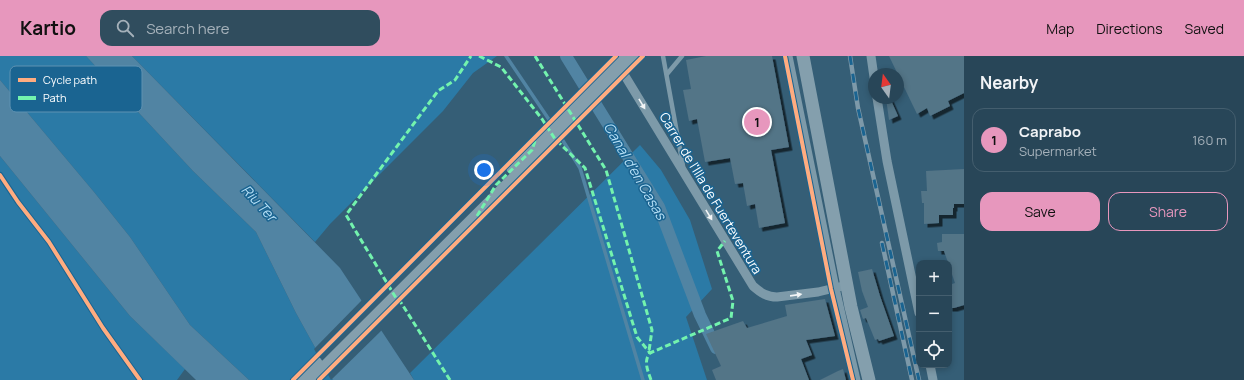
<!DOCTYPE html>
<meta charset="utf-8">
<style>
:root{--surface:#284658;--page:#304d5e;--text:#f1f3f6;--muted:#a5b1ba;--line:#445e6e;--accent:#e797bd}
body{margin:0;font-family:Manrope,sans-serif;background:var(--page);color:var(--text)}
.controls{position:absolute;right:12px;bottom:12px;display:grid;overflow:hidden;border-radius:8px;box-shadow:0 2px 6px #0003}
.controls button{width:36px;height:36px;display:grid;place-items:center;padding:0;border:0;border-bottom:1px solid var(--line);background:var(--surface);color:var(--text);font:20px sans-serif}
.compass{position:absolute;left:868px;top:12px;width:36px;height:36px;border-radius:50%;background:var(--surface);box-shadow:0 2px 6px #0003;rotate:346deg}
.you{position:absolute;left:484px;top:114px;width:14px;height:14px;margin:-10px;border:3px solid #fff;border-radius:50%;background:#1a73e8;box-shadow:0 0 0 6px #1a73e833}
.badge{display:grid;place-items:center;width:26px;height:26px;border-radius:50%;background:var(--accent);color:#111;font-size:13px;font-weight:700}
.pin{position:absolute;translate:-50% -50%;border:2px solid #fff;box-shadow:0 1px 4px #0006}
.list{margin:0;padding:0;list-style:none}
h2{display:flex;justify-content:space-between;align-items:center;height:52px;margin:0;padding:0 16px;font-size:17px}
h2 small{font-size:13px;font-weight:400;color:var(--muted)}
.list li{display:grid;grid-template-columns:26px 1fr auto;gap:12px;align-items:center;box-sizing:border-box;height:64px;margin:0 8px 8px;padding:0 8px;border:1px solid var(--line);border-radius:12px}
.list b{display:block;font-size:15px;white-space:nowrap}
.list p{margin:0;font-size:13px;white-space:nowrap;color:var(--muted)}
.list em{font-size:13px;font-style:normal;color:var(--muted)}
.actions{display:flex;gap:8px;padding:12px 16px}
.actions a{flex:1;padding:9px 0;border:1px solid var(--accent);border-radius:12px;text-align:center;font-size:14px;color:var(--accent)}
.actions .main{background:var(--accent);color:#111}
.icon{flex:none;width:22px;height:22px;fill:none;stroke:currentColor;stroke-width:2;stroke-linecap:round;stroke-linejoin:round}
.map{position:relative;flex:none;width:964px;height:324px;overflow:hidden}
header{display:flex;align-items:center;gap:24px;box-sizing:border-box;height:56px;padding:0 20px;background:var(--accent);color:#111}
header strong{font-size:19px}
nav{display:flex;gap:22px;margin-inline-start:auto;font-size:14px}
.search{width:280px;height:36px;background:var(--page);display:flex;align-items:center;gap:10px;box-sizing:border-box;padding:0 14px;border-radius:12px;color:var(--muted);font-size:15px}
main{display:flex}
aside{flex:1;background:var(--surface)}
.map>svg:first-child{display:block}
.green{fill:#2b7aa6}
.water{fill:#5184a3}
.pier{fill:#355e76}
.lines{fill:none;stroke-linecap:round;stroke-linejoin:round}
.stream{stroke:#5184a3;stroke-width:3.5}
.canal{stroke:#5184a3;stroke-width:12}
.building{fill:#537487;filter:url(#shadow)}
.lane{stroke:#7d9aa9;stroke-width:4.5}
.street{stroke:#7d9aa9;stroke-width:9}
.secondary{stroke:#849fad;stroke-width:13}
.rail-casing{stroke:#7d99a9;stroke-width:4.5}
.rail{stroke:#1a6491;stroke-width:3;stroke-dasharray:9;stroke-linecap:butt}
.quiet{stroke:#73f3ae;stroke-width:3;stroke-dasharray:6 3;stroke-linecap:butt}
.cycleway-casing{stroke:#1a6491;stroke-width:6}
.cycleway{stroke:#ffac80;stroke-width:4}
.oneway{fill:#f2f5f6}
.labels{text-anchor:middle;stroke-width:3;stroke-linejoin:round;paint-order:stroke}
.street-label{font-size:13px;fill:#fff;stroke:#1a6491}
.water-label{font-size:14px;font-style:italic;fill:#b5dff6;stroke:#1a6491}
.key{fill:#1a6491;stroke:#5f92b2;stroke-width:1}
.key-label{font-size:11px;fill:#fff}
</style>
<header>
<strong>Kartio</strong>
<div class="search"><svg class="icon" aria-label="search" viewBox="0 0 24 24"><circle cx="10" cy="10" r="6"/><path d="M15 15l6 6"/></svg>Search here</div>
<nav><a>Map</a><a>Directions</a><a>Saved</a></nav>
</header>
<main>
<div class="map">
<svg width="964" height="324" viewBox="0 0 964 324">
<defs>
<filter id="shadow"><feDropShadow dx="3.5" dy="3.5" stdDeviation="0" flood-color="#0009"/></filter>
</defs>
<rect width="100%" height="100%" fill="#355e76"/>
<g class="green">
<polygon points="0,0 86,0 193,115 256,176 296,257 333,324 249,324 190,269 130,181 94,136 0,24"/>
<polygon points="132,0 497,0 473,17 443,55 330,168 315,186"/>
<polygon points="640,89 661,114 690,164 712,233 686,261 707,324 414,324 410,317"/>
<polygon points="0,100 130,260 185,313 177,324 0,324"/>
</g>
<g class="water">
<polygon points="86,0 132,0 340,212 414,324 333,324 296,257 256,176 193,115"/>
<polygon points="0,24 94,136 130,181 190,269 249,324 196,324 130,260 0,100"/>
</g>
<polygon class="pier" points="363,243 383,273 331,324 314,293"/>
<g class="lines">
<g class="stream">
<polyline points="506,0 552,68"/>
<polyline points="560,80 580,112 643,324"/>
</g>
<polyline class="canal" points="566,0 659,151 700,259 716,292"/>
</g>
<g class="building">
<polygon points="706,0 772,0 789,91 771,94 785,167 759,172 755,148 747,150 743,127 735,128 730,102 705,106 697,63 689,65 683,34 691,33 686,4"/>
<polygon points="889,0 964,0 964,37 948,45 950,50 930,60 927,52 917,58"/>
<polygon points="886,42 890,42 898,60 889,64"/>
<polygon points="964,113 964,148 954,148 954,152 953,152 953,159 939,159 939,167 924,168 924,147 922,147 921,135 927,135 926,115"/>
<polygon points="942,178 964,178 964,249 954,252 949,252 949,229 955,227 944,195 938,195 937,187 942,186"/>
<polygon points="872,213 880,240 894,280 879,285 878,283 875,284 866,262 863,263 860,254 868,251 862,235 858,216"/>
<polygon points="825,243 835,280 806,284 812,299 801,303 809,324 716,324 712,314 721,310 706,278 743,265 747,272 787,260 785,249"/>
<polygon points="843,313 846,324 820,324 838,315"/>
</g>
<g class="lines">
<g class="lane">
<polyline points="663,0 683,110"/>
<polyline points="667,18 682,0"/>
</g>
<g class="street">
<polyline points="788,0 835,232 856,324"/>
<polyline points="871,0 874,21"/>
<path d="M 622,15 L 753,230 C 761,237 767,241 777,241 L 818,236 L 847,229"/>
<polyline points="877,42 887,105 919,257"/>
<polyline points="930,309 933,324"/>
</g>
<g class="secondary">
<polyline points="803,0 851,251 869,324"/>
<polyline points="512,111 623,0"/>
<polyline points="299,324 316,307"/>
<polyline points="312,324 637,0"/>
</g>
<g class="rail-casing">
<g id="rail">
<polyline points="850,0 858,52 919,324"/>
<polyline points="882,187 912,324"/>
</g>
</g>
<use href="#rail" class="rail"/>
<g class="quiet">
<polyline points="479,0 501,11 542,63 555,83 585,112 637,281 650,297"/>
<polyline points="535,0 606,114 652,274 649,295 650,297"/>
<polyline points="477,160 496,129 532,94 535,85"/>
<polyline points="450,324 400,245 396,242 346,159 438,35 455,24 471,0"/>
<path d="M 651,324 C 648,315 643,305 650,297 L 731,262 L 733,245 L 717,195 L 725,185"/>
</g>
<g class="cycleway-casing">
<g id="cycleway">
<polyline points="785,0 831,233 853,324"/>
<polyline points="0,119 18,146 49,186 103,272 140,324"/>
<polyline points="293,324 616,0"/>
<polyline points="319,324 643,0"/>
</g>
</g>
<use href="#cycleway" class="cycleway"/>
</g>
<defs><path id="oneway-solid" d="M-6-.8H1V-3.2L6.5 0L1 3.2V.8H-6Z"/></defs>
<g class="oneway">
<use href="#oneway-solid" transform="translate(642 48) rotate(59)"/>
<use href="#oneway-solid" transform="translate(709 159) rotate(59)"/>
<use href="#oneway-solid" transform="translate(796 239) rotate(-8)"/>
</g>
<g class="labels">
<g class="street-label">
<text transform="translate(711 137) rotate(59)" y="5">Carrer de l'Illa de Fuerteventura</text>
</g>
<g class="water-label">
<text transform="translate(635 115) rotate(60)" y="5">Canal d'en Casas</text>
<text transform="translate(259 147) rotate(47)" y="5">Riu Ter</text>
</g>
</g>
<rect x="10" y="10" width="132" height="46" rx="6" class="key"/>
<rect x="18" y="22" width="18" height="4" fill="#ffac80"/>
<rect x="18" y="40" width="18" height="4" fill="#73f3ae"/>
<g class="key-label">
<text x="43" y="28">Cycle path</text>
<text x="43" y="46">Path</text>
</g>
</svg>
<div class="controls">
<button>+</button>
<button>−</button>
<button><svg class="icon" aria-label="locate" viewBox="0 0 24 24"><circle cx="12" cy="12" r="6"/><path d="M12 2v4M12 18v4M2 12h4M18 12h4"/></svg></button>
</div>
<svg class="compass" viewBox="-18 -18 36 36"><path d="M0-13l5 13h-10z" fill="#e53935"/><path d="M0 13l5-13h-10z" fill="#a5b1ba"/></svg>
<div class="you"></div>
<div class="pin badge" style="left:757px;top:66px">1</div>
</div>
<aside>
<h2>Nearby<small></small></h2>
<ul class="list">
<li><span class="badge">1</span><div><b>Caprabo</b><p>Supermarket</p></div><em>160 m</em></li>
</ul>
<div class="actions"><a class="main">Save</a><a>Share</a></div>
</aside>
</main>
